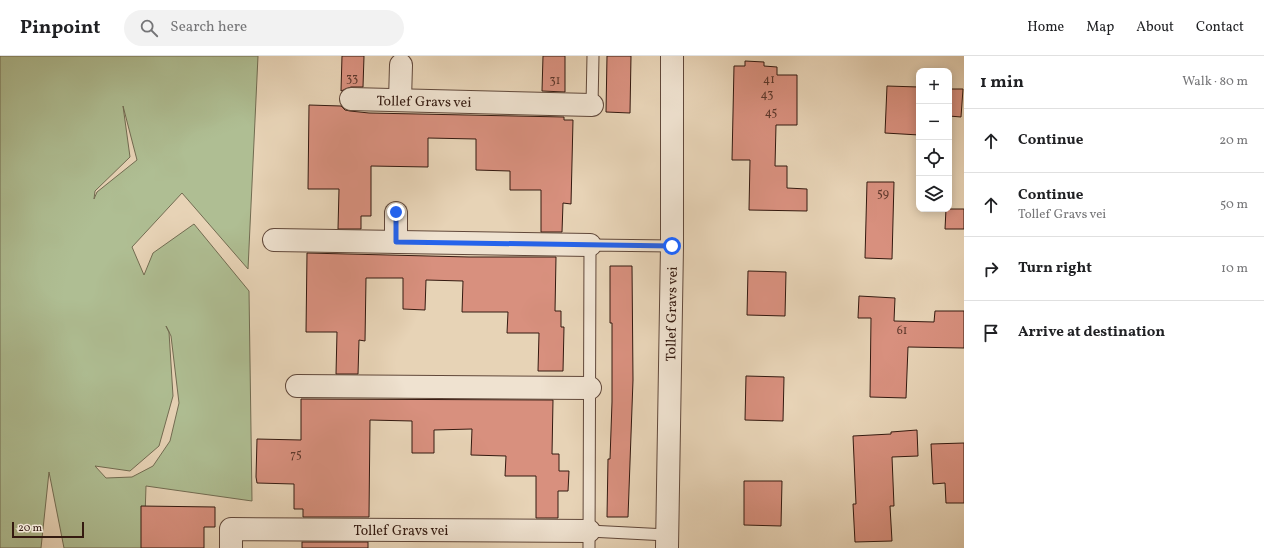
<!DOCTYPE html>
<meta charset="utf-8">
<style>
:root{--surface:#fff;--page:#f2f2f2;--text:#202124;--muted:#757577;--line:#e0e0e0}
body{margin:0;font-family:Vollkorn,serif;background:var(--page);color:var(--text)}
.controls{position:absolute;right:12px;top:12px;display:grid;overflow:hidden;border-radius:8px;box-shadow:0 2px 10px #0003}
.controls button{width:36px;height:36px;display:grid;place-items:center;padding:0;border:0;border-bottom:1px solid var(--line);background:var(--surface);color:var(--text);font:20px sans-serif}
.scale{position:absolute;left:12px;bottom:10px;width:72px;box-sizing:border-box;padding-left:4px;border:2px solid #341a10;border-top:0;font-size:11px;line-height:14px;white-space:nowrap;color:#341a10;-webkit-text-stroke:3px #efe2d0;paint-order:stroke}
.stop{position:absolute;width:12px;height:12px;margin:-9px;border:3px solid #2563eb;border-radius:50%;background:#fff}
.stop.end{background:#2563eb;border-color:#fff;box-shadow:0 1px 4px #0008}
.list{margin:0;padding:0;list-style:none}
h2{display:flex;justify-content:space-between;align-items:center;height:52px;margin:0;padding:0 16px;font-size:17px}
h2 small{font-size:13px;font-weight:400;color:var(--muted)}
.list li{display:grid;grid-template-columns:26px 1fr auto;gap:12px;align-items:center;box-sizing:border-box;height:64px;padding:0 16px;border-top:1px solid var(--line)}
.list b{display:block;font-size:15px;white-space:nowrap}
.list p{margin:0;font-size:13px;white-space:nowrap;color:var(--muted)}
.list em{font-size:13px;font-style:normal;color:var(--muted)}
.icon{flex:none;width:22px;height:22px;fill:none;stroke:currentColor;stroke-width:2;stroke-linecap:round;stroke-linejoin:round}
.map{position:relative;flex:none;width:964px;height:492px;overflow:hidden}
header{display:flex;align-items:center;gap:24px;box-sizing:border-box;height:56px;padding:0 20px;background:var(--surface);border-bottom:1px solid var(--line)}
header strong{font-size:19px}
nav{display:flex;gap:22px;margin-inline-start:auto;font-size:14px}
.search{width:280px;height:36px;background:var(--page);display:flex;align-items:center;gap:10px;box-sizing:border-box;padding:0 14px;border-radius:22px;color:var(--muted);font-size:15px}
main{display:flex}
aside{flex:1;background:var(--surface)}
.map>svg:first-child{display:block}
.green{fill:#afbe93;stroke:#726c52;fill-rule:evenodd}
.building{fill:#d8907e;stroke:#341a10}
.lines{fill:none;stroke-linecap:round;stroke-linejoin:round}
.lane-casing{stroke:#61483a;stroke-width:13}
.street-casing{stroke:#61483a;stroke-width:24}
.lane{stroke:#efe2d0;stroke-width:11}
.street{stroke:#efe2d0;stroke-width:22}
.route{stroke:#2563eb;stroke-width:5}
.labels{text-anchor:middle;stroke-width:3.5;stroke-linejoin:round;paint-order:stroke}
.number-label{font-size:12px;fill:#5d382c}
.street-label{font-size:14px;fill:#341a10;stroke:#efe2d0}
</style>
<header>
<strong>Pinpoint</strong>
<div class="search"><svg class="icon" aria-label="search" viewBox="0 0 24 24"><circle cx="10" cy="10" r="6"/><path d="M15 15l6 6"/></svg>Search here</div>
<nav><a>Home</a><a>Map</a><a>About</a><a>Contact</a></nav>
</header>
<main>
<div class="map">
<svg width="964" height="492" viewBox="0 0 964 492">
<rect width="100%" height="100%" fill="#e7d3b6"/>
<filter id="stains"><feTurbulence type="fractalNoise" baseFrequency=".005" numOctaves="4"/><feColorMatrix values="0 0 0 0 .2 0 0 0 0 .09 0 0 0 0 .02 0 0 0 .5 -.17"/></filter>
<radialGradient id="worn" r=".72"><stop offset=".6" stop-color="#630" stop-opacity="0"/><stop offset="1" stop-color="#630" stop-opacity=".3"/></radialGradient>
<path class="green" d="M 0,0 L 258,0 L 248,213 L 182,137 L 132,191 L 144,219 L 153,197 L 194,168 L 249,235 L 252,445 L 146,430 L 144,492 L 64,492 L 49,416 L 41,492 L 0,492 ZM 123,50 L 137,104 L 97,136 L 94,143 L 95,135 L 130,101 ZM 166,270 L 171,280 L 179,347 L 170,385 L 153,410 L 132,421 L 106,422 L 95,410 L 130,415 L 159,390 L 173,340 L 169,276 Z"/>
<g class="building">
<polygon points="342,0 364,0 363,31 351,31 341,35"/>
<polygon points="543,0 565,0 565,36 542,35"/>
<polygon points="607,0 631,0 630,57 606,56"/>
<polygon points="745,5 764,6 764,10 777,11 777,19 797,19 797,69 776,69 775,110 787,110 787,132 807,133 807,155 749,154 750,104 732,104 734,10 745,10"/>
<polygon points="887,30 919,31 919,79 885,77"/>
<polygon points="949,33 963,33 961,61 949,60"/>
<polygon points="309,49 341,50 345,54 350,55 369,57 564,61 564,64 573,64 571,148 563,147 562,176 541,176 541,134 510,134 510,115 476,114 476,83 428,82 428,111 371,110 371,160 361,160 361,173 338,173 339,133 308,133"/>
<polygon points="867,126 894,126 892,203 865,202"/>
<polygon points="946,153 964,153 964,173 945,173"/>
<polygon points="307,197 469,201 556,201 555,255 561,255 561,271 564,271 563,315 538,315 539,277 507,277 508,256 462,256 463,225 426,224 425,254 403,253 403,222 366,222 365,285 359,284 358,318 336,318 337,276 306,276"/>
<polygon points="610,210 632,210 633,324 628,461 607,461 608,403 610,403 612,346 612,267 610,267"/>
<polygon points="748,215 786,216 785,260 747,259"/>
<polygon points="859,240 895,242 894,265 934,266 935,255 964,255 964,292 908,291 906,342 870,341 871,262 858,262"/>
<polygon points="746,320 784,321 783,365 745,364"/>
<polygon points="301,343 553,344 552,398 559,398 559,415 569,415 568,435 558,435 558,462 536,462 536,420 505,420 506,400 471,399 472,373 434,374 434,397 412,397 412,365 370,364 369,461 303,461 303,453 294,453 294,428 257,427 256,421 257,383 301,384"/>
<polygon points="917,374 918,400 892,401 894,450 890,450 892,485 855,486 853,448 856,448 853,380 891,378 891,376"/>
<polygon points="964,387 964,447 946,447 945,427 933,428 931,388"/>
<polygon points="744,425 782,425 781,470 744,469"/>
<polygon points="141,450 215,451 215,471 204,471 204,492 141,492"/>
<rect x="302" y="486" width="66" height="6"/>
</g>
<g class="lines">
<g class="lane-casing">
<g id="lane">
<polyline points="592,49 593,0"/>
<polyline points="589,475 667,479"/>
<polyline points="589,492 590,189 672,190"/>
</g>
</g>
<g class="street-casing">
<g id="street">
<polyline points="351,43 592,49"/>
<polyline points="400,44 401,9"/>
<polyline points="396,157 396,186"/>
<polyline points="274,184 590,189"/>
<polyline points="297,330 590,332"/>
<polyline points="231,492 231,473 589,475"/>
<polyline points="667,492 672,190 672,0"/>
</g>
</g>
<use href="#lane" class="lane"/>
<use href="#street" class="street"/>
</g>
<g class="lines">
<polyline class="route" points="396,156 396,186 672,190"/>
</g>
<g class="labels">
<g class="number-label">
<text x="352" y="26">33</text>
<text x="769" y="27">41</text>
<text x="555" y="28">31</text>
<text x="767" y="42">43</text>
<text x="771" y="60">45</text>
<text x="883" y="141">59</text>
<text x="902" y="278">61</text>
<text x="296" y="402">75</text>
</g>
<g class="street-label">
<text transform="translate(424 45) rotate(1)" y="5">Tollef Gravs vei</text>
<text transform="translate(671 258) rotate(-89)" y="5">Tollef Gravs vei</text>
<text x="401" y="479">Tollef Gravs vei</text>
</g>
</g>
<rect width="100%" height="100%" filter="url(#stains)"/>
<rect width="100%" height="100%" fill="url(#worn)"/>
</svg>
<div class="controls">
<button>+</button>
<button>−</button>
<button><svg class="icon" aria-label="locate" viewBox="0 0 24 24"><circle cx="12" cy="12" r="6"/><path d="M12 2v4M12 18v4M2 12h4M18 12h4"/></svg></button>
<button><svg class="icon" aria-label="layers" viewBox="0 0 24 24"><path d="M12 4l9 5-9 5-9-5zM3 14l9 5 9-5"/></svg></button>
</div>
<div class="scale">20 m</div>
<div class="stop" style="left:672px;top:190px"></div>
<div class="stop end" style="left:396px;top:156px"></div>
</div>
<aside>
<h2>1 min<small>Walk · 80 m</small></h2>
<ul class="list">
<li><svg class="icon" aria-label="ahead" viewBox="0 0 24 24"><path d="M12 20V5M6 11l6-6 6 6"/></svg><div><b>Continue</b></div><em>20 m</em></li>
<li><svg class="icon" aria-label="ahead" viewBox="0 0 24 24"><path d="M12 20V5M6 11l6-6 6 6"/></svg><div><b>Continue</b><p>Tollef Gravs vei</p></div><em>50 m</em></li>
<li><svg class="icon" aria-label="right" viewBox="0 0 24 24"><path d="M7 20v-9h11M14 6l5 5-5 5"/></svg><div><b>Turn right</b></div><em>10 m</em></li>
<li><svg class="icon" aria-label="arrive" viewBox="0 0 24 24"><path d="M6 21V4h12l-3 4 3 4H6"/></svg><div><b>Arrive at destination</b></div></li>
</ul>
</aside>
</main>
